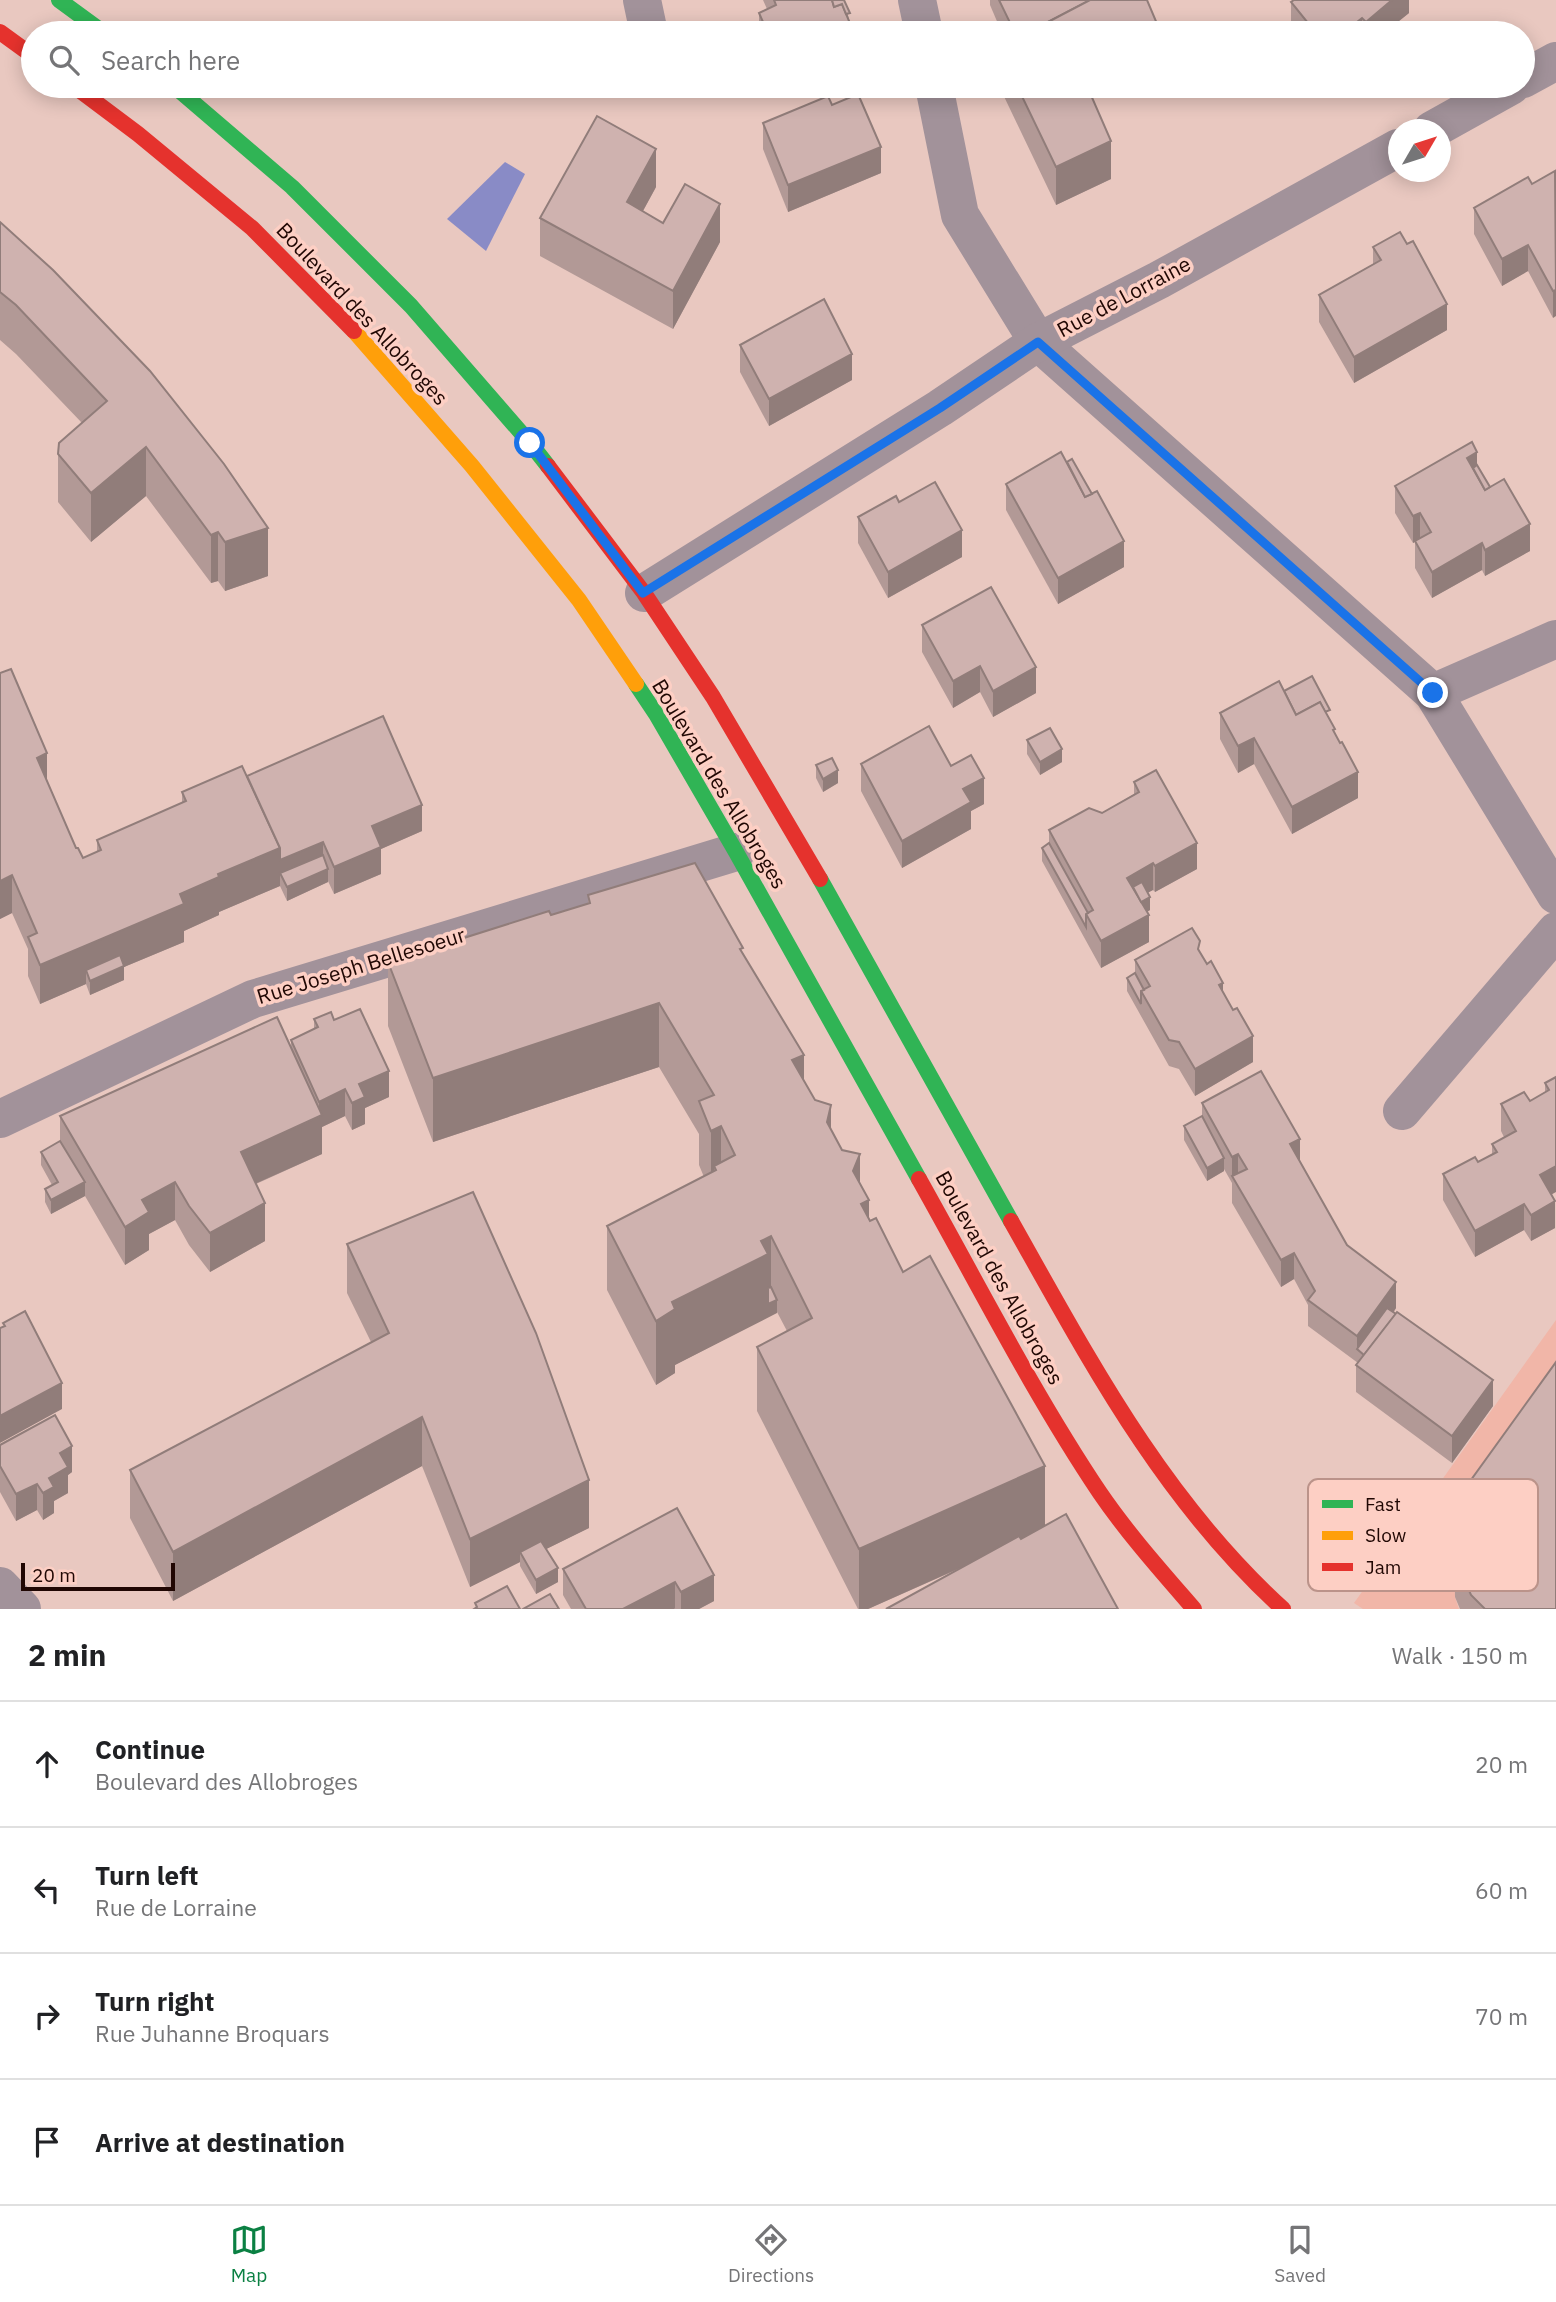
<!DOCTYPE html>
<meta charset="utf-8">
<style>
:root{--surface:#fff;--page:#f2f2f2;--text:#202124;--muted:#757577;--line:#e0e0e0;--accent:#0b8043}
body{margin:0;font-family:"IBM Plex Sans",sans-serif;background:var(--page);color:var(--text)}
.compass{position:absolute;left:1388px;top:119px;width:63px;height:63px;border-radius:50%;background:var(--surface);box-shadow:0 4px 18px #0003;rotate:51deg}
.scale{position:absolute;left:21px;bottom:18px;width:154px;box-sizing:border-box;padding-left:7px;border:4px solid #200703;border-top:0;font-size:19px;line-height:24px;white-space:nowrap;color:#200703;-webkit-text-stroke:5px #fdcfc4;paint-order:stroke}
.stop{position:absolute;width:21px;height:21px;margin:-16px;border:5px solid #1a73e8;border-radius:50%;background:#fff}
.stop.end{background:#1a73e8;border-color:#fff;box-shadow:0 2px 7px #0008}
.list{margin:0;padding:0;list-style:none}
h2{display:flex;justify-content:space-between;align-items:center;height:91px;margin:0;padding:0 28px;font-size:30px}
h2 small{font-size:23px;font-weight:400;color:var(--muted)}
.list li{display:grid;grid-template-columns:46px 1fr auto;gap:21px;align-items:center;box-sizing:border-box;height:126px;padding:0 28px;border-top:2px solid var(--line)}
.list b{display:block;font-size:26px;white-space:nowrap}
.list p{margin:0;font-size:23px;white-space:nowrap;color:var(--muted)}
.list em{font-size:23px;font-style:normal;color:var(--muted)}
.icon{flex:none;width:38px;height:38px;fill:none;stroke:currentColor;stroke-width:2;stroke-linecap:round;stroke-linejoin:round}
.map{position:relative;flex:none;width:1556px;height:1609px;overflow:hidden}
.search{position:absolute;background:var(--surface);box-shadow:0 4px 18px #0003;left:21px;right:21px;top:21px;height:77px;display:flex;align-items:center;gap:18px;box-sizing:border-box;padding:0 24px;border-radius:38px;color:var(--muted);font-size:26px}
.sheet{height:595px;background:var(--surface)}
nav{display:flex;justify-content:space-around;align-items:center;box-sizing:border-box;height:98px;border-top:2px solid var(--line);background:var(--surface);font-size:19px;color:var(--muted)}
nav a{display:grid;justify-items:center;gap:4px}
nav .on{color:var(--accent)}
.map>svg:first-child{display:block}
.green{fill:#f1b6a8}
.water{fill:#898bc6}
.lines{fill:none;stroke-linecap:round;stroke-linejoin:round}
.street{stroke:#a2929a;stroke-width:38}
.fast{stroke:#30b455;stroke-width:16}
.slow{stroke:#ff9f0a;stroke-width:16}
.jam{stroke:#e5322d;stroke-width:16}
.wall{fill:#b29996}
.shaded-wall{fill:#917d7a}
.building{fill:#cfb2af;stroke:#917d7a;stroke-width:2}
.route{stroke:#1a73e8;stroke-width:9}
.labels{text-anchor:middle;stroke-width:7;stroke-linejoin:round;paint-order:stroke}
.street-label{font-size:21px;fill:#200703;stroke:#fdcfc4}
.key{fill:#fdcfc4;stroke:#bb938a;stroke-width:2}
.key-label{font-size:19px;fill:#200703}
</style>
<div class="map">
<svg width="1556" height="1609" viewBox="0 0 1556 1609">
<rect width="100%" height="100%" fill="#e9c8c0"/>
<polygon class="green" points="1556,1320 1556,1401 1454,1555 1455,1597 1459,1609 1363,1609 1354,1603"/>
<polygon class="water" points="505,162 525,174 486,251 447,219"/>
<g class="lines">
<g class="street">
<polyline points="642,0 649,33"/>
<polyline points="917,0 924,33"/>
<polyline points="1523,79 1556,61"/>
<polyline points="934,86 960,215 1038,342 1433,693 1556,639"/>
<polyline points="1432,130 1511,86"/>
<polyline points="644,593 940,408 1038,342 1159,280 1398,148"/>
<polyline points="1433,693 1556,895"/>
<polyline points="1402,1111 1556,931"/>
<polyline points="0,1119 253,999 736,852"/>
<polyline points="0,1586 22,1609"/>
</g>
<g class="fast">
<polyline points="59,0 104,33"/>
<polyline points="174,86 292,187 411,306 530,443 548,466"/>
<polyline points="636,684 656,714 736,852 919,1179"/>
<polyline points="820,879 1011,1221"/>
</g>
<polyline class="slow" points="354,331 472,466 579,600 636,684"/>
<g class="jam">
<polyline points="0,32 33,56"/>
<polyline points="74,86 138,134 252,228 354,331"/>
<polyline points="548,466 644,593 713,697 820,879"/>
<path d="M 919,1179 C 978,1284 1033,1393 1100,1493 C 1128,1534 1162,1572 1194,1609"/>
<path d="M 1011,1221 C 1090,1361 1162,1499 1283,1609"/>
</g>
</g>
<g class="wall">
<polygon points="763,0 844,0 850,23 854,33 759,33 759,13 767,9"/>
<polygon points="990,0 1147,0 1158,33 1002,33 990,5"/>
<polygon points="1409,0 1409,13 1384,33 1294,33 1291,29 1291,2"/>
<polygon points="786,86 819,86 791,97"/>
<polygon points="999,86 1116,86 1092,98 1111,179 1056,205"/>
<polygon points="832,105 881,173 788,212 763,149 763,123"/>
<polygon points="1555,171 1553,318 1528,271 1502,286 1474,234 1474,208 1532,184"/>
<polygon points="656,187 643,211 663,223 720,242 673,329 540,256 540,218"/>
<polygon points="0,222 268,576 225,591 218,581 211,583 146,496 91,542 58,502 58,454 82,423 16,354 0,340"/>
<polygon points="1373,247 1447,330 1354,383 1319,322 1319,295 1373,264"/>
<polygon points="740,345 852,380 769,426 740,372"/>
<polygon points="1477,465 1490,487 1530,551 1485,576 1482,570 1432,598 1415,568 1415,542 1413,543 1395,513 1395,486"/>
<polygon points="1006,484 1124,567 1058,604 1006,510"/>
<polygon points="899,502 962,557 888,598 858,543 858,517"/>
<polygon points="922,625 1036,693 993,717 980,692 953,708 922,652"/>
<polygon points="0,673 76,848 83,858 97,852 97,840 182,803 182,792 247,776 422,831 381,849 381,874 334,894 328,881 328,882 287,901 280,886 219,912 219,915 184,931 184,942 124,967 124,980 90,995 86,984 40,1004 28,976 28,949 12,913 0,919"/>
<polygon points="1284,691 1330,720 1358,798 1292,834 1254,764 1238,773 1220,739 1220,713"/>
<polygon points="1027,740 1062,762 1040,775 1027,754"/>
<polygon points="861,764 951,766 984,804 971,811 971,829 902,868 861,791"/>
<polygon points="816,765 838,783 823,792 816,778"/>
<polygon points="1134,782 1197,869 1155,892 1153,890 1148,892 1150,910 1147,912 1149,942 1101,968 1042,861 1042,848 1049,843 1049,830 1102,813 1134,794"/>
<polygon points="588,895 743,953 804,1082 860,1183 869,1218 903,1272 1045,1526 1118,1609 963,1567 868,1609 858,1609 757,1411 757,1347 787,1331 777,1312 675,1365 675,1373 656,1385 607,1290 607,1226 704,1177 699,1165 699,1134 659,1067 433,1142 388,1026 388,962 588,904"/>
<polygon points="1200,952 1223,994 1253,1062 1195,1096 1179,1069 1169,1066 1127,991 1127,978 1135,973 1135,960"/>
<polygon points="314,1019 334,1020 389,1097 365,1108 365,1124 352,1130 345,1116 322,1127 322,1154 256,1184 265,1241 210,1272 189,1245 175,1220 149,1234 149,1250 125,1265 85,1196 51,1214 45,1202 45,1189 52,1185 41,1165 41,1152 60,1141 60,1116 291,1047 291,1040 314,1029"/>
<polygon points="1556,1077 1551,1195 1555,1228 1531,1241 1524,1230 1475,1257 1443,1200 1443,1174 1478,1162 1492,1154 1492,1144 1504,1137 1501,1131 1501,1104 1530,1101 1545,1092 1545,1083"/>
<polygon points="1202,1103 1300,1161 1347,1245 1396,1308 1394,1312 1493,1406 1452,1463 1356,1392 1356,1365 1358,1363 1308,1326 1308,1305 1294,1279 1281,1287 1232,1203 1232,1183 1224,1169 1224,1171 1207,1181 1184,1140 1184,1126 1202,1116"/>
<polygon points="347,1244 589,1528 546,1549 558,1582 536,1594 520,1566 520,1562 470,1587 422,1466 173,1601 130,1518 130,1470 371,1342 347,1293"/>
<polygon points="0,1445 72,1472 68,1475 68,1493 54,1501 54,1513 43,1520 37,1510 16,1521 0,1492"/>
<polygon points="677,1508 714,1601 699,1609 571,1609 563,1595 563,1569"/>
<polygon points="1454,1517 1556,1609 1460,1609 1455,1597"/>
</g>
<g class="shaded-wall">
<polygon points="1392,0 1409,0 1409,13 1384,33 1366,33 1366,22"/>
<polygon points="1362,18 1362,33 1343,33"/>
<polygon points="1158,26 1158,33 1145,33"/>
<polygon points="791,86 819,86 791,97"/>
<polygon points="1079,86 1116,86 1079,104"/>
<polygon points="1111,141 1111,179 1056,205 1056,167"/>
<polygon points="881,147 881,173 788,212 788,185"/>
<polygon points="656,149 656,187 627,240 627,202"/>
<polygon points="720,204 720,242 673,329 673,291"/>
<polygon points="1528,245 1528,271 1502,286 1502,259"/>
<polygon points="1556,290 1556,316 1553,318 1553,291"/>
<polygon points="1447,304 1447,330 1354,383 1354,357"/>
<polygon points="852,354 852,380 769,426 769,399"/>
<polygon points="146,447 146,496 91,542 91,493"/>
<polygon points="1477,452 1477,479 1467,458"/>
<polygon points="1420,513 1420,539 1413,543 1413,516"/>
<polygon points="1530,524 1530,551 1485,576 1485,550"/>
<polygon points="268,528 268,576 225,591 225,542"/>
<polygon points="962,530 962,557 888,598 888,572"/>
<polygon points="218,532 218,581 211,583 211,535"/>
<polygon points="1124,541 1124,567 1058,604 1058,578"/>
<polygon points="1482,543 1482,570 1432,598 1432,572"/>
<polygon points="980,666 980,692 953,708 953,681"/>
<polygon points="1036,667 1036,693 993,717 993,691"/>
<polygon points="1254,738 1254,764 1238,773 1238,746"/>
<polygon points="1062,749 1062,762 1040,775 1040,762"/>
<polygon points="47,753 47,791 37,758"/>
<polygon points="838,770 838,783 823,792 823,779"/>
<polygon points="1358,772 1358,798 1292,834 1292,807"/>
<polygon points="984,778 984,804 971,811 971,829 902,868 902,841 963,789"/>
<polygon points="422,805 422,831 381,849 381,874 334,894 334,867 372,826"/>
<polygon points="323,842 323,869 280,873 280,886 219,912 219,915 184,931 184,942 124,967 124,980 90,995 90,981 86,970 86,984 40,1004 40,965 218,874 280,848"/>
<polygon points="1197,843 1197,869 1155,892 1155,866"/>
<polygon points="1153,863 1153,890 1133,901 1127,878"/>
<polygon points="328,869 328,882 287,901 287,887"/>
<polygon points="12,875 12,913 0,919 0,881"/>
<polygon points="1150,897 1150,910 1136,918 1136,905"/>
<polygon points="1149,915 1149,942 1101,968 1101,941"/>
<polygon points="1223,983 1223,1009 1219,985"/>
<polygon points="659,1003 659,1067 433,1142 433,1078"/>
<polygon points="1253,1036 1253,1062 1195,1096 1195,1069"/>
<polygon points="804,1055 804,1119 792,1060"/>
<polygon points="389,1071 389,1097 365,1108 365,1124 352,1130 352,1103 359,1084"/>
<polygon points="345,1089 345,1116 322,1127 322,1154 241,1190 241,1152 319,1117 319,1102"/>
<polygon points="831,1105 831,1170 827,1122"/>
<polygon points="721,1126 721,1190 714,1166 714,1187 711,1181 711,1131"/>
<polygon points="1300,1139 1300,1166 1290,1144"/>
<polygon points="860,1154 860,1218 853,1171"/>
<polygon points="1238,1154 1238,1180 1232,1176 1232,1184 1232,1157"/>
<polygon points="1224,1158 1224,1171 1207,1181 1207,1168"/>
<polygon points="1556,1166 1556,1192 1540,1201 1540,1175"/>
<polygon points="85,1182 85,1196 51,1214 51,1200"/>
<polygon points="175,1182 175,1220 149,1234 149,1250 125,1265 125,1227 142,1200"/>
<polygon points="869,1200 869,1264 861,1204"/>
<polygon points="1555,1201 1555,1228 1531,1241 1531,1215"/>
<polygon points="265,1203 265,1241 210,1272 210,1233"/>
<polygon points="1524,1204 1524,1230 1475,1257 1475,1231"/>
<polygon points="771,1236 771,1300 777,1300 777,1313 675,1365 675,1373 656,1385 656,1321 672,1302 761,1241"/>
<polygon points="1294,1253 1294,1279 1281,1287 1281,1260"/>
<polygon points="1396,1282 1396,1308 1363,1354 1357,1349 1357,1336"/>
<polygon points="1493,1380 1493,1406 1452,1463 1452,1436"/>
<polygon points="62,1383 62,1409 0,1443 0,1416"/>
<polygon points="422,1417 422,1466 173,1601 173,1552"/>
<polygon points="72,1446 72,1472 68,1475 68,1493 54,1501 54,1513 43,1520 43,1493 49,1478 60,1453"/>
<polygon points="1045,1466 1045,1530 868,1609 859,1609 859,1549"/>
<polygon points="589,1480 589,1528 524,1560 520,1552 520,1562 470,1587 470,1539"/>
<polygon points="37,1484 37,1510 16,1521 16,1494"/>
<polygon points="558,1568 558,1582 536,1594 536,1580"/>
<polygon points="714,1575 714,1601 699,1609 681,1609 681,1592"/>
<polygon points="675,1582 675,1608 674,1609 623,1609"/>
</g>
<g class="building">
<polygon points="774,0 832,0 834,7 842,4 854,33 768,33 759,13 776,5"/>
<polygon points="832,0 844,0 850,13 846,14 842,4 834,7"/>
<polygon points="999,0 1090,0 1027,33 1015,33"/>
<polygon points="1090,0 1147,0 1158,26 1145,33 1027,33"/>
<polygon points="1294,0 1392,0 1366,22 1362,18 1343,33 1316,33 1291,2"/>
<polygon points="1017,86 1087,86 1111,141 1056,167"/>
<polygon points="858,94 881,147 788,185 763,123 828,96 832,105"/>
<polygon points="597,116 656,149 627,202 663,223 685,184 720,204 673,291 540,218"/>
<polygon points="1555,171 1556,290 1553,291 1528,245 1502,259 1474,208 1528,177 1532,184"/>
<polygon points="0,222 53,270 150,371 224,464 268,528 225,542 218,532 211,535 146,447 91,493 58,454 59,443 107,401 16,305 0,292"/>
<polygon points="1400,232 1407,244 1413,241 1447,304 1354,357 1319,295 1381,260 1373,247"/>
<polygon points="824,299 852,354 769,399 740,345"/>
<polygon points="1472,442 1477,452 1467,458 1485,490 1504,479 1530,524 1485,550 1482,543 1432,572 1415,541 1431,532 1420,513 1413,516 1395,486"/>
<polygon points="1061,452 1085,497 1097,491 1124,541 1058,578 1006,484"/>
<polygon points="1072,459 1092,494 1085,497 1067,462"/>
<polygon points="1477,465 1490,487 1485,490 1473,468"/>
<polygon points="935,482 962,530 888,572 858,517 896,496 899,502"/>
<polygon points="991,587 1036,667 993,691 980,666 953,681 922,625"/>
<polygon points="11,669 47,753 37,758 76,848 78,848 83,858 101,850 97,840 186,801 182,792 242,766 280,848 218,874 219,877 180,894 184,904 40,965 28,937 37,933 12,875 0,881 0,673"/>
<polygon points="1312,676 1330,710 1325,712 1320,702 1296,715 1284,691"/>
<polygon points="1279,681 1296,715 1320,702 1335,729 1333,730 1340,743 1342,742 1358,772 1292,807 1254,738 1238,746 1220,713"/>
<polygon points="383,716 422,805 372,826 381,847 334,867 323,842 280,860 280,848 247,776"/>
<polygon points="929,726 951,766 971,755 984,778 963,789 971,802 902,841 861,764"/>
<polygon points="1050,728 1062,749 1040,762 1027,740"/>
<polygon points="832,758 838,770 823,779 816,765"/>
<polygon points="1156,770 1197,843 1155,866 1153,863 1127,878 1149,915 1101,941 1086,914 1093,910 1049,830 1089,808 1102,813 1139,792 1134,782"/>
<polygon points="1049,843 1088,913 1086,914 1086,927 1042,848"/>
<polygon points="323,855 328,869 287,887 280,873"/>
<polygon points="695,863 743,948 740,949 804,1055 792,1060 815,1100 831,1105 827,1122 842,1150 860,1154 853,1171 869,1200 861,1204 870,1221 876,1218 903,1272 930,1256 1045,1466 859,1549 757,1347 812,1318 771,1236 761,1241 768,1254 672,1302 675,1309 656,1321 607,1226 716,1170 714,1166 735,1155 721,1126 711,1131 699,1101 714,1095 659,1003 433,1078 388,962 549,911 551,915 590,903 588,895"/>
<polygon points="1142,882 1150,897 1141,902 1133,887"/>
<polygon points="1192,928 1200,941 1198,949 1207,964 1211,961 1223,983 1219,985 1233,1010 1237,1008 1253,1036 1195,1069 1179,1042 1169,1040 1141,991 1150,986 1135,960"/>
<polygon points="120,955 124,966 90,981 86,970"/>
<polygon points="1135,973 1144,990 1141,991 1141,1004 1127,978"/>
<polygon points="360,1009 389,1071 359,1084 365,1097 352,1103 345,1089 319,1102 291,1040 318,1027 314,1019 331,1012 334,1020"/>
<polygon points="277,1017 322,1115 241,1152 265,1203 210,1233 189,1206 175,1182 142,1200 149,1212 125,1227 60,1116"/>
<polygon points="1261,1071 1300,1139 1290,1144 1347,1245 1396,1282 1357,1336 1308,1300 1315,1291 1294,1253 1281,1260 1232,1176 1247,1169 1238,1154 1232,1157 1202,1103"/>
<polygon points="1556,1077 1556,1166 1540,1175 1555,1201 1531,1215 1524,1204 1475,1231 1443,1174 1475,1157 1478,1162 1497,1152 1492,1144 1516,1131 1501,1104 1524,1092 1530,1101 1549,1090 1545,1083"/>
<polygon points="1202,1116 1224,1158 1207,1168 1184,1126"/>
<polygon points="60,1141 85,1182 51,1200 45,1189 58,1182 41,1152"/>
<polygon points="473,1192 536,1333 589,1480 470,1539 422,1417 173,1552 130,1470 389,1333 347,1244"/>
<polygon points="771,1287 777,1300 768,1304 768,1288"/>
<polygon points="1387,1308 1396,1314 1364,1355 1357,1349"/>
<polygon points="25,1311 62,1383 0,1416 0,1328 5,1326 3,1323"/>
<polygon points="1397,1312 1493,1380 1452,1436 1356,1365"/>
<polygon points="1556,1362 1556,1609 1485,1609 1471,1595 1455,1559 1454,1517 1458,1498"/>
<polygon points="55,1415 72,1446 60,1453 68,1467 49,1478 54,1487 43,1493 37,1484 16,1494 0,1466 0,1445"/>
<polygon points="677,1508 714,1575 681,1592 675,1582 623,1609 586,1609 563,1569"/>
<polygon points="1066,1514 1118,1609 886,1609 1019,1536 1021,1539"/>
<polygon points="541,1541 558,1568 536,1580 520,1552"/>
<polygon points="507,1586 520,1609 474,1609 477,1607 475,1603"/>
<polygon points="550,1594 559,1609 523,1609"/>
</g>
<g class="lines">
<polyline class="route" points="530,443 643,593 940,408 1038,342 1433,693"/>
</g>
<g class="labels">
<g class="street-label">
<text transform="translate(1124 297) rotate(-28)" y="7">Rue de Lorraine</text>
<text transform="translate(362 314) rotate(47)" y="7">Boulevard des Allobroges</text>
<text transform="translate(719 784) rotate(59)" y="7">Boulevard des Allobroges</text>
<text transform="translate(361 966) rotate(-17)" y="7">Rue Joseph Bellesoeur</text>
<text transform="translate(999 1278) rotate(61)" y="7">Boulevard des Allobroges</text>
</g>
</g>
<rect x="1308" y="1479" width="230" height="112" rx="10" class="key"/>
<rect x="1322" y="1500" width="31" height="8" fill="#30b455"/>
<rect x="1322" y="1531" width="31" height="9" fill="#ff9f0a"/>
<rect x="1322" y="1563" width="31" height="8" fill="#e5322d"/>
<g class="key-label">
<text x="1365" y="1511">Fast</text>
<text x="1365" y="1542">Slow</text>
<text x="1365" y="1574">Jam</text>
</g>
</svg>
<svg class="compass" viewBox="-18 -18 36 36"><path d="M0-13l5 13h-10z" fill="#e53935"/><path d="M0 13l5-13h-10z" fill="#757577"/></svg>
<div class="scale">20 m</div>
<div class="stop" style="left:530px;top:443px"></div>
<div class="stop end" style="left:1433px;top:693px"></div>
<div class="search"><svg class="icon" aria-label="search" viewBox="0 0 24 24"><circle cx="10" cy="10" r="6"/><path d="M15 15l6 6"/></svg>Search here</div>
</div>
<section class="sheet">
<h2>2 min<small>Walk · 150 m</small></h2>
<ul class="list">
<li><svg class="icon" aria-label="ahead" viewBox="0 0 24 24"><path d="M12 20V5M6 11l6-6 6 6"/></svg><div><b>Continue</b><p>Boulevard des Allobroges</p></div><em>20 m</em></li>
<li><svg class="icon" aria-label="left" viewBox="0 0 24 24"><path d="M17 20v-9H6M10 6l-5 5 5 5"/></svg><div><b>Turn left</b><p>Rue de Lorraine</p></div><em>60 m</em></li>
<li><svg class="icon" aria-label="right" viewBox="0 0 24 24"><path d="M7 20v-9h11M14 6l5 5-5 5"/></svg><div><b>Turn right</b><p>Rue Juhanne Broquars</p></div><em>70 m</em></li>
<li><svg class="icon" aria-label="arrive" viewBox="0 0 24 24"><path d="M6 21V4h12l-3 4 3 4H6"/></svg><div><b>Arrive at destination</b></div></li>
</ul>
</section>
<nav>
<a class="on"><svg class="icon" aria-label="map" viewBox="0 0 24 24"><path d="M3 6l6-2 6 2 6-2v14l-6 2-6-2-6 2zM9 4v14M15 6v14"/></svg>Map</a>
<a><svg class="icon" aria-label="directions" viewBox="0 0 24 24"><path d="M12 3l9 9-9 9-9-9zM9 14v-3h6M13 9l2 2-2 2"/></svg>Directions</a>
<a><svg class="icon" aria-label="saved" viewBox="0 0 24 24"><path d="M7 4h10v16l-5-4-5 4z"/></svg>Saved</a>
</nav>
